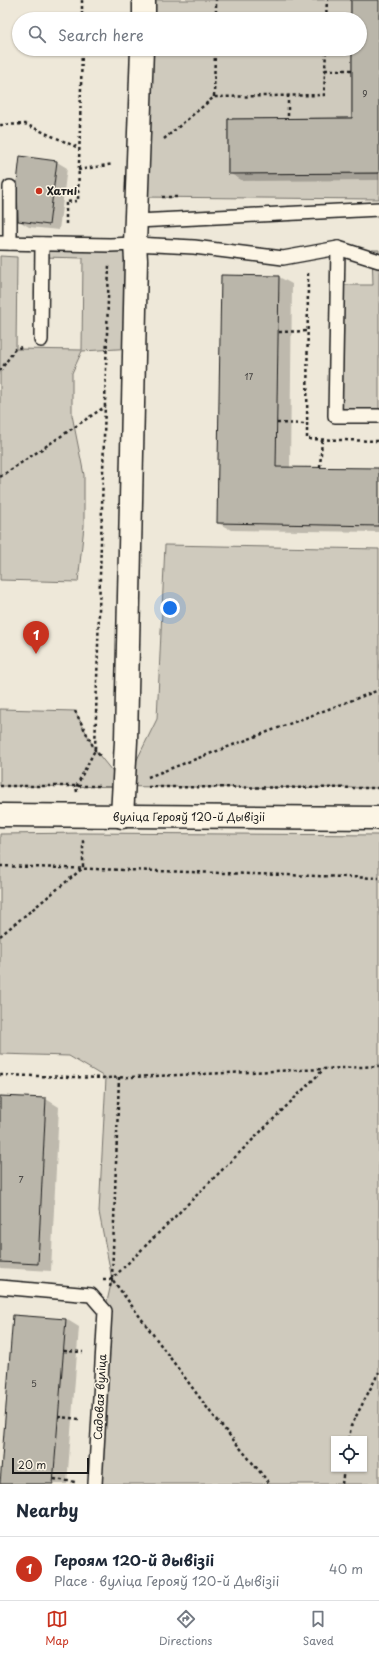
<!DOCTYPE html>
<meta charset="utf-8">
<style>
:root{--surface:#fff;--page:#f6f6f7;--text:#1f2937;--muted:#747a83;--line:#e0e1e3;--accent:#c8321e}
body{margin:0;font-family:"Playpen Sans",sans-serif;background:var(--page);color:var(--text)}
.controls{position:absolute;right:12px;bottom:12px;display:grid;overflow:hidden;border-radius:0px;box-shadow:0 1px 3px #0004}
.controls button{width:36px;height:36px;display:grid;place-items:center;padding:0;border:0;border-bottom:1px solid var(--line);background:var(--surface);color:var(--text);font:20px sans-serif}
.scale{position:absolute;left:12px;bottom:10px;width:77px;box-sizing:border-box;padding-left:4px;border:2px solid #1c1c1c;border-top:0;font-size:11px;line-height:14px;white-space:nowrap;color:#1c1c1c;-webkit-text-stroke:3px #fcf5e5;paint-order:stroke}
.you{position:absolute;left:170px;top:608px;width:14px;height:14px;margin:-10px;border:3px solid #fff;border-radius:50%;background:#1a73e8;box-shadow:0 0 0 6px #1a73e833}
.badge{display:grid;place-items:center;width:26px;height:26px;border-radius:50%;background:var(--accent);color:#fff;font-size:13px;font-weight:700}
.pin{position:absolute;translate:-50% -33px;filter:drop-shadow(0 1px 2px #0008)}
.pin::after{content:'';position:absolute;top:21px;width:14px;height:12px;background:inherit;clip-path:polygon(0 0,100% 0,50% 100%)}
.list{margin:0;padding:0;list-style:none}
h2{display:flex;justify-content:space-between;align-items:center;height:52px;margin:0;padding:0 16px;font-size:17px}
h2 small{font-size:13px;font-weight:400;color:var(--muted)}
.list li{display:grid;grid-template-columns:26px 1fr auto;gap:12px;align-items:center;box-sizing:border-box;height:64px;padding:0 16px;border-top:1px solid var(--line)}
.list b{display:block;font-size:15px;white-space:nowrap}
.list p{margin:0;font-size:13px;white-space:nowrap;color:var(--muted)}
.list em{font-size:13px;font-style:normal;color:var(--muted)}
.icon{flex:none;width:22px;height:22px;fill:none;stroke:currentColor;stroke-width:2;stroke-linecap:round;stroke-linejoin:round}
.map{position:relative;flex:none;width:379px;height:1484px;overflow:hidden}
.search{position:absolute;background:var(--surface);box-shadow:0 1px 3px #0004;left:12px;right:12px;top:12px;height:44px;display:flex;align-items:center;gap:10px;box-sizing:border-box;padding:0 14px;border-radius:22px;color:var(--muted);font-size:15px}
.sheet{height:116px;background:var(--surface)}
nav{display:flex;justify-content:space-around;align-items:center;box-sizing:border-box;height:56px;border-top:1px solid var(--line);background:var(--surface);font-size:11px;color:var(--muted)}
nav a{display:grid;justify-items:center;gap:2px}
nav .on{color:var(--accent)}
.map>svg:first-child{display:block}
.green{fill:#cfcabd;stroke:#76736c;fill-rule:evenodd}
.shadow{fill:#0003}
.building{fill:#bab6aa;stroke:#1c1c1c}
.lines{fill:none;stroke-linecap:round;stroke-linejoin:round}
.lane-casing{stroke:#1c1c1c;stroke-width:16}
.street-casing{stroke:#1c1c1c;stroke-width:25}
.secondary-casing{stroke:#1c1c1c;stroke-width:25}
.path{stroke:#1c1c1c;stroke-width:2.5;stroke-dasharray:3 3;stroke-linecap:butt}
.lane{stroke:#fcf5e5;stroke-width:13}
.street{stroke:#fcf5e5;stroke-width:22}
.secondary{stroke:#fcf5e5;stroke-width:22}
.poi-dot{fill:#c8321e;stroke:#fcf5e5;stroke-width:1.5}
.labels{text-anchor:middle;stroke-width:3;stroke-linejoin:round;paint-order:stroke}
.number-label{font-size:9px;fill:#444240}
.poi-label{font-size:11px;font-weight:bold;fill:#1c1c1c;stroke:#fcf5e5;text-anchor:start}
.street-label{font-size:11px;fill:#1c1c1c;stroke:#fcf5e5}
</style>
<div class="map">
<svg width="379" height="1484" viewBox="0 0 379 1484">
<rect width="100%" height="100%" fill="#eee8d9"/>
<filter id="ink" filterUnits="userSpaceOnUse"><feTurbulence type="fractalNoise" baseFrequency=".025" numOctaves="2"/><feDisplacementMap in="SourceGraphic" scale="8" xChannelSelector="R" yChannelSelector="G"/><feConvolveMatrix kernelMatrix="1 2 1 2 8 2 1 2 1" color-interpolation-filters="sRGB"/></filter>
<g filter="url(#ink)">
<g class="green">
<rect x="144" y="0" width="207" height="19"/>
<polygon points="142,49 352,49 352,118 228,119 228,173 379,173 379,199 136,197"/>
<polygon points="42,244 135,244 135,348 82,351 72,373 72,415 84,475 84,526 78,582 0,580 0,256 17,257 16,349 82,350 83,258 42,257"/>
<polygon points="372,250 379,250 379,416 335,416 337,285 373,285"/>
<polygon points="165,545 379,549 379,788 0,786 0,709 75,711 95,750 124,786 157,719"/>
<path d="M 83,833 L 379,835 L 379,1484 L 95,1484 L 105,1311 L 112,1279 L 99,1212 L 106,1078 L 69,1056 L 0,1054 L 0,834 ZM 334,1439 L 364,1439 L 364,1469 L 334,1469 Z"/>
</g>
<g class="shadow">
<polygon points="352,0 379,0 379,180 243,181 229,173 353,119 352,49 360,49 360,19 352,19"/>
<polygon points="21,157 57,162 67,168 59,230 29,227 19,221"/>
<polygon points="222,276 279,277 292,284 290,468 379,469 379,532 231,530 218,523"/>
<polygon points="0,1097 46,1099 59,1107 51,1271 0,1268"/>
<polygon points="66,1319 79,1327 67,1484 1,1484"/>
</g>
<g class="building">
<polygon points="351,0 379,0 379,173 228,174 228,119 352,118 352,49 360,49 360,19 351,19"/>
<polygon points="20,156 57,161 49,225 18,221 17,183"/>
<polygon points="221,275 279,276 276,467 379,468 379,526 217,523"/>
<polygon points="0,1096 46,1098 38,1264 0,1262"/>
<polygon points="13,1315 66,1319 53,1484 0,1484"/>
</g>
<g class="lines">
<g class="lane-casing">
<g id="lane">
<polyline points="10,187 10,243"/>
<polyline points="137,221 379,209"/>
<polyline points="0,243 110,245 135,244 194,247 283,258 338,248 379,261"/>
<polyline points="338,248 335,416 379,416"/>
<polyline points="41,340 42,244"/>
<polyline points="0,1287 91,1295 105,1311 95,1484"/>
</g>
</g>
<g class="street-casing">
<g id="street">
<polyline points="144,19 144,0"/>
<polyline points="122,817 126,741 136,260 135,244 142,49"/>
</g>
</g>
<g class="secondary-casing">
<polyline id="secondary" points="0,815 379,818"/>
</g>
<g class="path">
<polyline points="82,0 82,19"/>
<polyline points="216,19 216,0"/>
<polyline points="326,19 327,0"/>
<polyline points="325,70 352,70"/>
<polyline points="288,95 288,118"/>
<polyline points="214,97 215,49"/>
<polyline points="0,125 25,124 79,148"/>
<polyline points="164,139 214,97 324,95 326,49"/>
<polyline points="78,170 113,164"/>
<polyline points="162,197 179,197"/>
<polyline points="66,224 66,202 78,201 82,49"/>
<polyline points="308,273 307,439 379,441"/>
<polyline points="279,332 308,331"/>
<polyline points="0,371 15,349 22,347"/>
<polyline points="277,423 306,424"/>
<polyline points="320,467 322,440"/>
<polyline points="0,477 106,406"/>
<polyline points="75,711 95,750 101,757"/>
<polyline points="148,777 379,690"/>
<polyline points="0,786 99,786"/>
<polyline points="148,787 379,788"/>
<polyline points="77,792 76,787 95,750 109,264"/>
<polyline points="0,866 379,878"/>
<polyline points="0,936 83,868 83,840"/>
<polyline points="0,1075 106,1078 324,1069"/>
<polyline points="119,1077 112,1279 211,1413 270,1484"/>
<polyline points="103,1279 112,1279"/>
<polyline points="110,1287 112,1279 324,1069 379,1066"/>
<polyline points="64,1351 83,1352"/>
<polyline points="58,1417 80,1419"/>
<polyline points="349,1439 351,1426 379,1372"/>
<polyline points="54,1479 75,1482"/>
<polyline points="342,1484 344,1469"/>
</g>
<use href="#lane" class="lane"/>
<use href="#street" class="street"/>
<use href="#secondary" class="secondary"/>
</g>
</g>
<circle class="poi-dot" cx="39" cy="191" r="4"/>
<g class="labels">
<g class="number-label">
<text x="365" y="97">9</text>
<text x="249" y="380">17</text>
<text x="21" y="1183">7</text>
<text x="34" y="1387">5</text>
</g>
<g class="poi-label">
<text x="47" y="195">Хатні</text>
</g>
<g class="street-label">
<text x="189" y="821">вуліца Герояў 120-й Дывізіі</text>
<text transform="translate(100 1397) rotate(-87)" y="4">Садовая вуліца</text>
</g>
</g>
</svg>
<div class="controls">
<button><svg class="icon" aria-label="locate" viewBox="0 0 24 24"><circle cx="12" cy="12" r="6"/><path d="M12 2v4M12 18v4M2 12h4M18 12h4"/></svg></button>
</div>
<div class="scale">20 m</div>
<div class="you"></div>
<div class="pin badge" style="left:36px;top:654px">1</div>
<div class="search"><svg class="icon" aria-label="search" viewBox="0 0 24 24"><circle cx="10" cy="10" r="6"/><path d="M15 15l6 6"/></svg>Search here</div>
</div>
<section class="sheet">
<h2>Nearby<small></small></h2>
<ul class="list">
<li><span class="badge">1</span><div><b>Героям 120-й дывізіі</b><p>Place · вуліца Герояў 120-й Дывізіі</p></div><em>40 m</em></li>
</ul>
</section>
<nav>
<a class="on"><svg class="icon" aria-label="map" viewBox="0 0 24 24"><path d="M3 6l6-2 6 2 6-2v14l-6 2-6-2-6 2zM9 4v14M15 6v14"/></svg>Map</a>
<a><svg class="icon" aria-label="directions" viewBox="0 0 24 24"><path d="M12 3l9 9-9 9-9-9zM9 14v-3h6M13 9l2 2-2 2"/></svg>Directions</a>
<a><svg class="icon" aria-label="saved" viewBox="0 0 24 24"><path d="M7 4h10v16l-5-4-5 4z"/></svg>Saved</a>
</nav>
